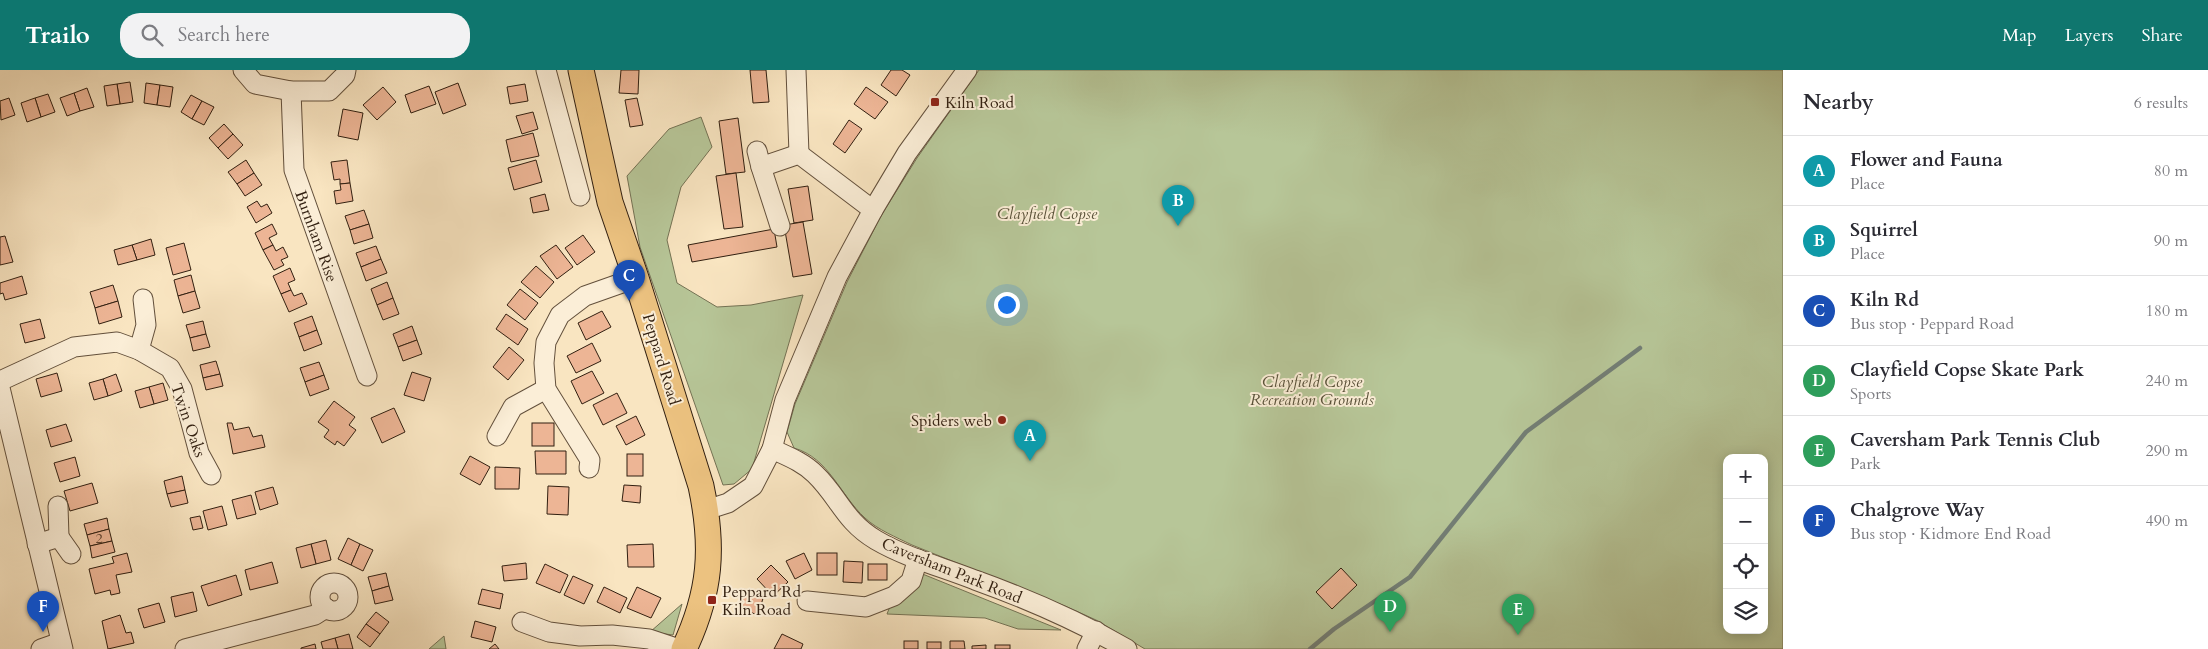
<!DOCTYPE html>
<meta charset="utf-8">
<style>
:root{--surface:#fff;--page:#f2f2f3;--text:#2b2b33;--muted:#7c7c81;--line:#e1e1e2;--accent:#0f766e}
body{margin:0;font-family:Cardo,serif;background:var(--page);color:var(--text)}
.controls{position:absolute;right:15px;bottom:15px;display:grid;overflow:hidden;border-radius:10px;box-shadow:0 2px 12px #0003}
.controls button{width:45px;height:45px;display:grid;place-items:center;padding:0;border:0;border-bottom:1px solid var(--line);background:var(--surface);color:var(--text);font:25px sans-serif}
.you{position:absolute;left:1006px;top:234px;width:18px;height:18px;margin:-12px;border:4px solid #fff;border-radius:50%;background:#1a73e8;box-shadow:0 0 0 8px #1a73e833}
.badge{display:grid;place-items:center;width:32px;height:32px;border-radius:50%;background:var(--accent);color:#fff;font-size:16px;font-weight:700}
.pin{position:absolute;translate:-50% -41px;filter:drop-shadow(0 1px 2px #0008)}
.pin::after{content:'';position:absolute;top:26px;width:18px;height:15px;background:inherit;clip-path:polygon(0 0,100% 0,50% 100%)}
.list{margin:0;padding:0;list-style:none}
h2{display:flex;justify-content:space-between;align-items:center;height:65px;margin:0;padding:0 20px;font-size:21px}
h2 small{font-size:16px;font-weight:400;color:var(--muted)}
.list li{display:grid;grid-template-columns:32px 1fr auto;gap:15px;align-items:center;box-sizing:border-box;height:70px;padding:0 20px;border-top:1px solid var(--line)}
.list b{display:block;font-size:19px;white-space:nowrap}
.list p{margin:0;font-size:16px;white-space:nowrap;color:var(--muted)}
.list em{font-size:16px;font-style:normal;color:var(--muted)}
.icon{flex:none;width:28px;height:28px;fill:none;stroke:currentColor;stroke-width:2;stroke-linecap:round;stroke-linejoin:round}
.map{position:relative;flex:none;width:1783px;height:579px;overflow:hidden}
header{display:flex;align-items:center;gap:30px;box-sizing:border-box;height:70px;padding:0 25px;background:var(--accent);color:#fff}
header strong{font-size:24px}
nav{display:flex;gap:28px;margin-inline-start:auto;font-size:18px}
.search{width:350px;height:45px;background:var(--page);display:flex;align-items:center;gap:12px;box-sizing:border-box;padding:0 18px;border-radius:20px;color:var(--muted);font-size:19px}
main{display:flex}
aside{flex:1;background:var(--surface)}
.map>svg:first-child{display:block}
.green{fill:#b7c698;stroke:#747254;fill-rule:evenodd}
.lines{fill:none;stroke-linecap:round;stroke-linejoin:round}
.stream{stroke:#737e75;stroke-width:4.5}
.building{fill:#edb595;stroke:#311f10}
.minor-casing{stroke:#63503c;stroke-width:21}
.major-casing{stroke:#311f10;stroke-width:27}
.minor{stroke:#fbeed7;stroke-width:19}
.major{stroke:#ecc280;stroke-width:25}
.poi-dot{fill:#8f2418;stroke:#fbeed7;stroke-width:2}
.labels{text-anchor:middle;stroke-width:4;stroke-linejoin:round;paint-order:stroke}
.number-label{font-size:14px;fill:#604431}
.poi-label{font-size:16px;fill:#311f10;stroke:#fbeed7;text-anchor:start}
.park-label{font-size:16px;font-style:italic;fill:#595139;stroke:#fbeed7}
.street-label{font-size:16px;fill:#311f10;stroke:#fbeed7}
</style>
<header>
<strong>Trailo</strong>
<div class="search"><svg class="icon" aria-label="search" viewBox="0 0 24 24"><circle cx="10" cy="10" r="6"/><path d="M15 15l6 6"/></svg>Search here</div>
<nav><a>Map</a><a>Layers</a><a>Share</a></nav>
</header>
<main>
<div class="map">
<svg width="1783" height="579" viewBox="0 0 1783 579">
<rect width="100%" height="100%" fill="#f9e5c1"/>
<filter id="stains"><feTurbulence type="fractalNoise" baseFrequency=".004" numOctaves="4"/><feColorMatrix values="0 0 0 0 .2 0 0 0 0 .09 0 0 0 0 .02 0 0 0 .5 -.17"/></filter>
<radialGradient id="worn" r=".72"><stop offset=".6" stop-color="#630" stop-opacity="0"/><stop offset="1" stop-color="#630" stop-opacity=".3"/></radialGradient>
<g class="green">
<path d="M 979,0 L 1783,0 L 1783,579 L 1145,579 L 1096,550 L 1065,536 L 912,475 C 896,467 878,460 865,448 C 840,425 829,388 794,378 L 787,362 L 795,334 L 847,212 L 882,144 L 917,88 ZM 1727,388 L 1764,388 L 1764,560 L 1727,560 Z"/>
<polygon points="701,47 712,77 681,117 667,170 677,213 717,237 751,235 803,225 752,399 734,414 723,415 640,177 627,106 669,59"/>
<polygon points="914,501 925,505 1061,560 1018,559 985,548 887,544 894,526"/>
<polygon points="682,534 673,565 650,562"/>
<polygon points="444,566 446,579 429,579"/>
</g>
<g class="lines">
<polyline class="stream" points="1310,579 1334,559 1410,507 1526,362 1640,278"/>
</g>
<g class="building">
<polygon points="621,0 639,0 638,24 619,23"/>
<polygon points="750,0 766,0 769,32 753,33"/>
<polygon points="891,0 902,0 910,5 896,26 881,15"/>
<polygon points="130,12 133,32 120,34 117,14"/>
<polygon points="146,13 160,15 157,35 144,33"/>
<polygon points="458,13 466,35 443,44 435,22"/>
<polygon points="117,14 120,34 107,36 104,16"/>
<polygon points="525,14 528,31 510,34 507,17"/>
<polygon points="160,15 173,17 170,37 157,35"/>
<polygon points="429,16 436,34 411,43 405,25"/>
<polygon points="383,17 396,32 377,50 363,35"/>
<polygon points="866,17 888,32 875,49 854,34"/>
<polygon points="87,18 94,37 80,41 74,23"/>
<polygon points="74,23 80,41 67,46 60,28"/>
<polygon points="48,24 55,42 41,47 35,28"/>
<polygon points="191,25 202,31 192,49 181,42"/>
<polygon points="9,28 15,45 1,50 0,31"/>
<polygon points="35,28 41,47 27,52 21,33"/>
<polygon points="637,28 643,55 630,57 625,30"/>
<polygon points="202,31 214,37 204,55 192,49"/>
<polygon points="343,39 363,43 358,70 338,66"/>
<polygon points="533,42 538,59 522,64 516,46"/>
<polygon points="738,48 745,102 726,104 719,51"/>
<polygon points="849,50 862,59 845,83 833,74"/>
<polygon points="224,54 233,64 218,78 209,68"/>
<polygon points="533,63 539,86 511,92 506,70"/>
<polygon points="233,64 243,75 228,89 218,78"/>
<polygon points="246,90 254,103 237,114 228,102"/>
<polygon points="347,90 350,113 340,114 340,109 334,110 331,92"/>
<polygon points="536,90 542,112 514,120 508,98"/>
<polygon points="254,103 262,115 245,126 237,114"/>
<polygon points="736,103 743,157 724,159 716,106"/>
<polygon points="350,113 353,131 336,134 334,121 341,120 340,114"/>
<polygon points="808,116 813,150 794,153 788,119"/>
<polygon points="545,124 549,140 533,143 530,128"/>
<polygon points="257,131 261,137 267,134 272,143 256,153 247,137"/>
<polygon points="364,140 369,154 350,160 345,146"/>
<polygon points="803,152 812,204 793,207 784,155"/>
<polygon points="272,154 277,164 269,168 273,175 263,180 255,163"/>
<polygon points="369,154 373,168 354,174 350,160"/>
<polygon points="774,159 777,177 692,192 688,175"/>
<polygon points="583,165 595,182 577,195 565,178"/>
<polygon points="5,166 13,192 0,195 0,167"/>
<polygon points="151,169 155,185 137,190 132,175"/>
<polygon points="184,173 191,200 173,205 166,178"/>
<polygon points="132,175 137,190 118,195 114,180"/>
<polygon points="273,175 276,181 283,177 288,187 281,190 284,195 274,200 263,180"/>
<polygon points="556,175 573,197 557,209 540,186"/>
<polygon points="376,176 381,189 361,197 356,183"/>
<polygon points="381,189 387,203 366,211 361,197"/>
<polygon points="536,196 554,212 540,228 521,212"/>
<polygon points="290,198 295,210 288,213 291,220 281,224 273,206"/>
<polygon points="191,205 195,221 178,226 174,210"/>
<polygon points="22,206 27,224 5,230 3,223 0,224 0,213"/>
<polygon points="387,212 393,228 377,235 371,219"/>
<polygon points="113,215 118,231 95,238 90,222"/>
<polygon points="520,219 538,233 525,250 507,235"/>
<polygon points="291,220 294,226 302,223 307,234 289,242 281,224"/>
<polygon points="195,221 200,238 183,243 178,226"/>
<polygon points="393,228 399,244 383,250 377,235"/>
<polygon points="118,231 122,247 99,254 95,238"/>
<polygon points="602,241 611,257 586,270 578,253"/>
<polygon points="506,244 528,259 518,275 496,259"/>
<polygon points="312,246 317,260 299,267 294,253"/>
<polygon points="40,249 45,268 25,273 20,254"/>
<polygon points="203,251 206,264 190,268 186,255"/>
<polygon points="412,256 417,270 398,277 393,264"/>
<polygon points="317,260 322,274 304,281 299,267"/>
<polygon points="206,264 210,277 193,281 190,268"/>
<polygon points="417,270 422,284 403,291 398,277"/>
<polygon points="592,273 601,291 576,303 567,286"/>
<polygon points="509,277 524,290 508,310 493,297"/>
<polygon points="216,291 220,304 203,308 200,295"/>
<polygon points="319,292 324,305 305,312 300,298"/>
<polygon points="592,301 604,323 582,334 571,311"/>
<polygon points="412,302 431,308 424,331 404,325"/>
<polygon points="57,303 62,321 41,327 36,309"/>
<polygon points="116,304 122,321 108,326 103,309"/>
<polygon points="220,304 223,316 206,320 203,308"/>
<polygon points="324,305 329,319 310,326 305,312"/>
<polygon points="103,309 108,326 94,330 89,313"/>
<polygon points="163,313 168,330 154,334 149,317"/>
<polygon points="149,317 154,334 140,338 135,321"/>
<polygon points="617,323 627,343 603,355 593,335"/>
<polygon points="334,331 355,347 349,355 356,360 344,376 337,371 335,375 324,367 329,360 318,352"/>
<polygon points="394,338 405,362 382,373 371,348"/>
<polygon points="636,346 645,365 626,375 616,356"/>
<polygon points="227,353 232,353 234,360 249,357 253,367 262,365 265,377 233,384"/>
<rect x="532" y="353" width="22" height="23"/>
<polygon points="66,354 72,371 51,377 46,360"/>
<polygon points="535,381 566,381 566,404 536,404"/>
<rect x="627" y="384" width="16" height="22"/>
<polygon points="470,386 490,397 480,415 460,404"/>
<polygon points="75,387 80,406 60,412 54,393"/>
<polygon points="495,397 520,398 519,419 495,419"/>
<polygon points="182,406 185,420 167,424 164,411"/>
<polygon points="92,413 98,433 70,441 64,421"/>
<polygon points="624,415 641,416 640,433 622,431"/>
<polygon points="548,416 569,417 568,445 547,444"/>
<polygon points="273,417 278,434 260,440 255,422"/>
<polygon points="185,420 188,433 171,437 167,424"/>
<polygon points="251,425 256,444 237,449 232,430"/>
<polygon points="222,436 227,455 208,460 203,441"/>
<polygon points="200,446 203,458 193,460 190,448"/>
<polygon points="107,448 109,459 87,465 84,454"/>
<polygon points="109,459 112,471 90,476 87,465"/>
<polygon points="348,468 360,474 351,495 338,489"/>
<polygon points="326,470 331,490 316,494 311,474"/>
<polygon points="112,471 115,482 92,488 90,476"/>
<polygon points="311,474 316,494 301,498 296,478"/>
<polygon points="360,474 373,480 363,501 351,495"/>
<polygon points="653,474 654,497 628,497 627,475"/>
<polygon points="127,483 132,502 116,505 120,523 111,525 110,520 95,524 89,499 114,493 112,487"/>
<polygon points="804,483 812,500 795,509 786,491"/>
<rect x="817" y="483" width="20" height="22"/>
<polygon points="844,491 863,492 862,513 843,512"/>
<polygon points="272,492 278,513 250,520 245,500"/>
<polygon points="526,493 527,509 504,511 502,496"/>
<polygon points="545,494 568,505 560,523 536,513"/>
<rect x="868" y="494" width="19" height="16"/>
<polygon points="771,495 788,512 773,526 757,509"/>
<polygon points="1341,498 1357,515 1332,539 1316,522"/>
<polygon points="386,503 389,516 372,521 368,507"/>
<polygon points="236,505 242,525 208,536 201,516"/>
<polygon points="573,506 593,515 584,534 564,525"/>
<polygon points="389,516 393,530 375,534 372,521"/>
<polygon points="604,517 627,528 620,543 597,532"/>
<polygon points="637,517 661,528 651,548 627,538"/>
<polygon points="482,519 503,524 500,539 478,534"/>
<polygon points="744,519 764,525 758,545 738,538"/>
<polygon points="193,522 197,541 175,547 171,527"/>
<polygon points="159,533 165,552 144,558 138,539"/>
<polygon points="376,542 389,552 380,564 366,554"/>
<polygon points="120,545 126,563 131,562 134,573 108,579 102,551"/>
<polygon points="475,551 496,557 492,572 471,567"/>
<polygon points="366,554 380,564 370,577 357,567"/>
<polygon points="349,564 353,579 338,579 335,568"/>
<polygon points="782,564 803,574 801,579 774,579"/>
<polygon points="335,568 338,579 323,579 321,572"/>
<rect x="904" y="571" width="14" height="8"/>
<polygon points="950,571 964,571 965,579 950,579"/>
<rect x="927" y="572" width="14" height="7"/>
<polygon points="315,574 316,579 301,579 301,578"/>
<polygon points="495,574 499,579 489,579"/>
<polygon points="986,575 986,579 972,579 972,576"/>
<rect x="995" y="575" width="15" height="4"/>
</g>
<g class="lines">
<g class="minor-casing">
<g id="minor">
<polyline points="243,0 255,14 291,21 329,21 345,5 346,0"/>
<polyline points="546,0 580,126"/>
<polyline points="796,0 799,84"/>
<polyline points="291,21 294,100 367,306"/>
<polyline points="757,81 761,97 799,84 873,140"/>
<polyline points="761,97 780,156"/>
<polyline points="139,280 146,255 143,229"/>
<polyline points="0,311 74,277 117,272 139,280 170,298 182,319 199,383 211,405"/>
<polyline points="0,318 63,579"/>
<polyline points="497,366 513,337 546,319"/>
<path d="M 772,379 C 787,386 803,392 815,404 C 839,427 844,451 876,470 C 907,488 942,497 975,510 C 1028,529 1078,551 1127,579"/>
<polyline points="589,398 590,390 546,319 544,293 546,272 560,245 585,226 636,208"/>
<polyline points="58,436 59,467"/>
<polyline points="706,440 728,433 753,416 772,379 785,330 837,207 873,140 907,83 967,0"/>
<polyline points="37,474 59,467 71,484"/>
<circle cx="334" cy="527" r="14"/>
<polyline points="807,531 866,537 894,526 911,511 918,489"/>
<polyline points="522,552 549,562 580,566 612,565 649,569 679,579"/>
<polyline points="41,579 61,572"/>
<polyline points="185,579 315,545 326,538"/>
<polyline points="1087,579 1096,561"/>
</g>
</g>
<g class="major-casing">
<path id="major" d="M 581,0 L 610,132 L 636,208 L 701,416 C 714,477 711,522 684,579"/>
</g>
<use href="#minor" class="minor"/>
<use href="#major" class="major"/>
</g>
<g class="poi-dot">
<rect x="930" y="27" width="10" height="10" rx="2.5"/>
<circle cx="1002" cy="350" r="5"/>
<rect x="707" y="525" width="10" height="10" rx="2.5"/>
</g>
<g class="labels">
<g class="number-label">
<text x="99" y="473">2</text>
</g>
<g class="poi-label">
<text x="945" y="38">Kiln Road</text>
<text x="992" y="356" text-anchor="end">Spiders web</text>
<text x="722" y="527">Peppard Rd<tspan x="722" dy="18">Kiln Road</tspan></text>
</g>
<g class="park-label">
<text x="1047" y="149">Clayfield Copse</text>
<text x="1312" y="317">Clayfield Copse<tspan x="1312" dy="18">Recreation Grounds</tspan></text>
</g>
<g class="street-label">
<text transform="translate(317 166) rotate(70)" y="6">Burnham Rise</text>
<text transform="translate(662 289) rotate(73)" y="6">Peppard Road</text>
<text transform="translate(189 350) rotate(71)" y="6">Twin Oaks</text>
<text transform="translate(952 500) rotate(22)" y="6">Caversham Park Road</text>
</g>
</g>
<rect width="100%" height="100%" filter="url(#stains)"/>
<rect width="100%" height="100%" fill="url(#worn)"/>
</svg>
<div class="controls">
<button>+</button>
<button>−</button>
<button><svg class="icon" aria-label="locate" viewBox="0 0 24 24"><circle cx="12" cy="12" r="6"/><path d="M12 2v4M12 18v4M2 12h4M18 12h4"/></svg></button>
<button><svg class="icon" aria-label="layers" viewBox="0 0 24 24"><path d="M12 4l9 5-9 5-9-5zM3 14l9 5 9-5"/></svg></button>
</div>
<div class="you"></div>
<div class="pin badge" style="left:1030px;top:391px;background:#0f9aa8">A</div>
<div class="pin badge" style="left:1178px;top:156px;background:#0f9aa8">B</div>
<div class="pin badge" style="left:629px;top:231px;background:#1a4fb4">C</div>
<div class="pin badge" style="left:1390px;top:562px;background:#2e9e5b">D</div>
<div class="pin badge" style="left:1518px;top:565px;background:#2e9e5b">E</div>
<div class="pin badge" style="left:43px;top:562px;background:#1a4fb4">F</div>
</div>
<aside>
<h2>Nearby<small>6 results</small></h2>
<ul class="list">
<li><span class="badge" style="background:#0f9aa8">A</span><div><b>Flower and Fauna</b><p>Place</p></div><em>80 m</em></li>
<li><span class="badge" style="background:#0f9aa8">B</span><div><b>Squirrel</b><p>Place</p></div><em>90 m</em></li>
<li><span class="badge" style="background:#1a4fb4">C</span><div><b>Kiln Rd</b><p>Bus stop · Peppard Road</p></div><em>180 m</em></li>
<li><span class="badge" style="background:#2e9e5b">D</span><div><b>Clayfield Copse Skate Park</b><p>Sports</p></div><em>240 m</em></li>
<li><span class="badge" style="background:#2e9e5b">E</span><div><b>Caversham Park Tennis Club</b><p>Park</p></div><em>290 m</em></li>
<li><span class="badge" style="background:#1a4fb4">F</span><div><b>Chalgrove Way</b><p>Bus stop · Kidmore End Road</p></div><em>490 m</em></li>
</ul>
</aside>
</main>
